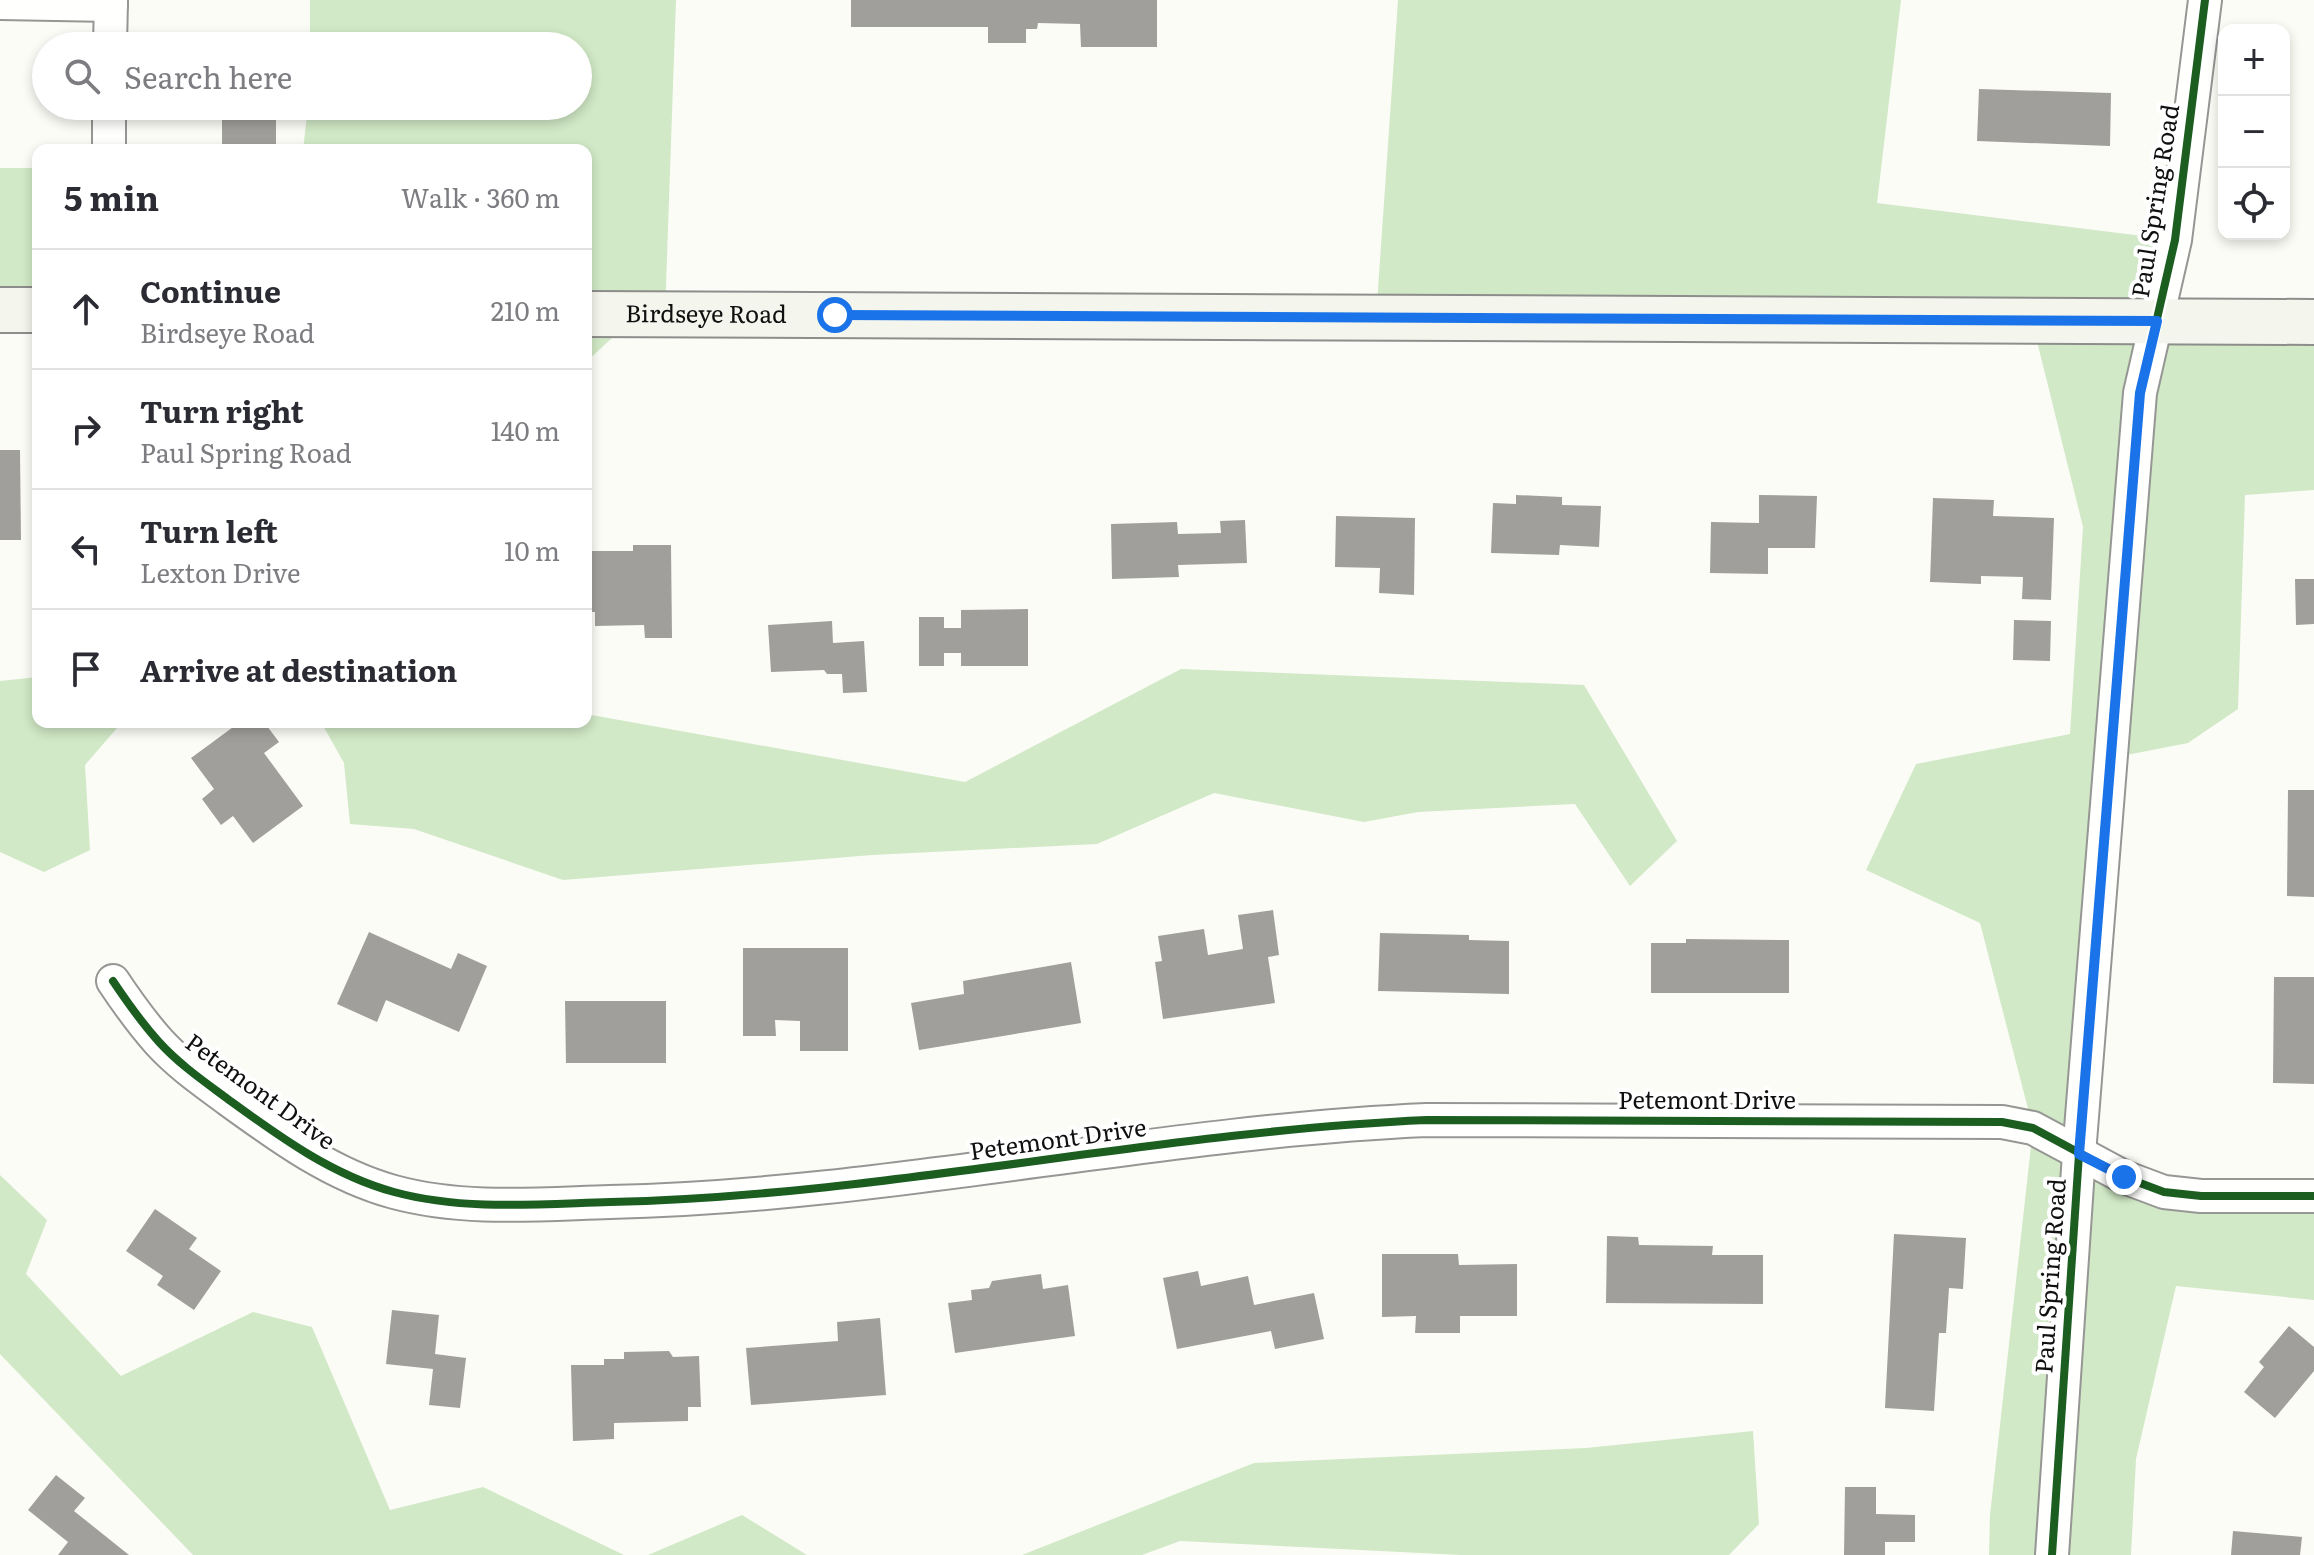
<!DOCTYPE html>
<meta charset="utf-8">
<style>
:root{--surface:#fff;--page:#f7f7f7;--text:#2b2b33;--muted:#7c7c81;--line:#e1e1e2}
body{margin:0;font-family:Literata,serif;background:var(--page);color:var(--text)}
.controls{position:absolute;right:24px;top:24px;display:grid;overflow:hidden;border-radius:16px;box-shadow:0 4px 12px #0003}
.controls button{width:72px;height:72px;display:grid;place-items:center;padding:0;border:0;border-bottom:2px solid var(--line);background:var(--surface);color:var(--text);font:40px sans-serif}
.stop{position:absolute;width:24px;height:24px;margin:-18px;border:6px solid #1a73e8;border-radius:50%;background:#fff}
.stop.end{background:#1a73e8;border-color:#fff;box-shadow:0 2px 8px #0008}
.list{margin:0;padding:0;list-style:none}
h2{display:flex;justify-content:space-between;align-items:center;height:104px;margin:0;padding:0 32px;font-size:34px}
h2 small{font-size:26px;font-weight:400;color:var(--muted)}
.list li{display:grid;grid-template-columns:52px 1fr auto;gap:24px;align-items:center;box-sizing:border-box;height:120px;padding:0 32px;border-top:2px solid var(--line)}
.list b{display:block;font-size:30px;white-space:nowrap}
.list p{margin:0;font-size:26px;white-space:nowrap;color:var(--muted)}
.list em{font-size:26px;font-style:normal;color:var(--muted)}
.icon{flex:none;width:44px;height:44px;fill:none;stroke:currentColor;stroke-width:2;stroke-linecap:round;stroke-linejoin:round}
.map{position:relative;flex:none;width:2314px;height:1555px;overflow:hidden}
.search{position:absolute;background:var(--surface);box-shadow:0 4px 12px #0003;left:32px;top:32px;width:560px;height:88px;display:flex;align-items:center;gap:20px;box-sizing:border-box;padding:0 28px;border-radius:44px;color:var(--muted);font-size:30px}
.panel{position:absolute;background:var(--surface);box-shadow:0 4px 12px #0003;left:32px;top:144px;width:560px;height:584px;border-radius:16px}
.map>svg:first-child{display:block}
.forest{fill:#d1e9c6}
.building{fill:#a09f9c}
.lines{fill:none;stroke-linecap:round;stroke-linejoin:round}
.minor-casing{stroke:#969694;stroke-width:36}
.secondary-casing{stroke:#8d8d8b;stroke-width:48}
.minor{stroke:#fffffe;stroke-width:32}
.secondary{stroke:#f4f5ec;stroke-width:44}
.cycleway-casing{stroke:#fff;stroke-width:13}
.cycleway{stroke:#1b5e20;stroke-width:8}
.route{stroke:#1a73e8;stroke-width:10}
.labels{text-anchor:middle;stroke-width:8;stroke-linejoin:round;paint-order:stroke}
.street-label{font-size:24px;fill:#101010;stroke:#fff}
</style>
<div class="map">
<svg width="2314" height="1555" viewBox="0 0 2314 1555">
<rect width="100%" height="100%" fill="#fcfcf7"/>
<g class="forest">
<polygon points="310,0 676,0 665,314 638,314 586,362 586,150 303,150 308,106 578,106 578,46 310,46"/>
<polygon points="1398,0 1901,0 1877,203 2175,240 2157,321 2314,322 2314,490 2245,495 2238,709 2188,743 2111,758 2079,1153 2124,1177 2314,1196 2314,1300 2176,1286 2136,1459 2131,1555 1989,1555 1990,1515 2033,1128 1980,923 1866,870 1916,764 2070,734 2083,527 2032,321 1376,318"/>
<rect x="0" y="168" width="38" height="142"/>
<polygon points="1181,669 1584,685 1677,841 1630,886 1575,804 1418,812 1364,822 1214,793 1097,844 872,855 563,880 414,829 350,824 344,763 321,722 586,722 586,714 965,782"/>
<polygon points="38,677 38,722 151,722 117,728 85,765 90,850 44,872 0,852 0,681"/>
<polygon points="0,1175 47,1220 26,1274 121,1376 253,1312 312,1327 390,1510 483,1487 624,1555 193,1555 0,1354"/>
<polygon points="1753,1431 1759,1524 1729,1555 1461,1555 1180,1541 1142,1555 1022,1555 1254,1463 1586,1448"/>
<polygon points="742,1515 807,1555 648,1555"/>
</g>
<g class="building">
<polygon points="851,0 1157,0 1157,47 1081,47 1080,24 1038,23 1037,29 1026,29 1026,43 988,43 988,27 851,27"/>
<polygon points="1979,89 2111,93 2110,146 1977,141"/>
<rect x="222" y="106" width="54" height="42"/>
<polygon points="0,450 20,450 21,540 0,540"/>
<polygon points="1516,495 1562,497 1562,505 1601,506 1599,547 1560,545 1559,555 1491,553 1493,503 1516,504"/>
<polygon points="1759,495 1817,496 1815,548 1768,548 1768,574 1710,573 1711,522 1759,523"/>
<polygon points="1933,498 1994,500 1993,516 2054,518 2051,600 2022,599 2023,577 1981,576 1981,584 1930,582"/>
<polygon points="1336,516 1415,518 1414,595 1379,593 1380,568 1335,567"/>
<polygon points="1245,520 1247,563 1178,565 1179,577 1112,579 1111,524 1177,522 1178,534 1221,533 1220,521"/>
<polygon points="633,545 671,545 672,638 645,638 644,625 595,626 595,612 586,612 586,551 633,551"/>
<polygon points="2295,579 2314,579 2314,624 2296,625"/>
<polygon points="1028,609 1028,666 961,666 961,653 944,653 944,666 919,666 919,617 944,617 944,628 961,628 961,610"/>
<polygon points="2014,620 2051,621 2050,661 2013,660"/>
<polygon points="832,621 833,643 864,641 867,692 843,693 842,674 827,674 824,670 771,672 768,625"/>
<polygon points="240,722 264,722 279,742 264,753 303,806 253,843 233,816 221,825 202,799 214,789 191,758"/>
<polygon points="2288,790 2314,790 2314,897 2287,896"/>
<polygon points="1273,910 1279,955 1268,957 1275,1003 1163,1019 1155,962 1162,961 1158,936 1204,929 1208,955 1243,949 1238,915"/>
<polygon points="369,932 451,969 458,953 487,966 459,1032 386,1000 377,1022 337,1004"/>
<polygon points="1380,933 1469,935 1469,940 1509,941 1509,994 1378,991"/>
<polygon points="1686,939 1789,940 1789,993 1651,993 1651,943 1686,943"/>
<polygon points="743,948 848,948 848,1051 800,1051 800,1021 775,1020 776,1036 743,1036"/>
<polygon points="1071,962 1081,1023 919,1050 911,1003 964,994 963,981"/>
<polygon points="2274,977 2314,977 2314,1084 2273,1083"/>
<polygon points="565,1001 666,1001 666,1063 566,1063"/>
<polygon points="155,1209 197,1238 189,1249 221,1271 194,1310 157,1285 163,1276 126,1251"/>
<polygon points="1894,1234 1966,1238 1963,1289 1949,1288 1946,1333 1939,1333 1934,1411 1885,1408"/>
<polygon points="1607,1236 1638,1237 1639,1245 1713,1246 1712,1255 1763,1255 1763,1304 1606,1303"/>
<polygon points="1382,1254 1458,1254 1459,1265 1517,1264 1517,1316 1460,1316 1460,1333 1415,1333 1416,1316 1382,1317"/>
<polygon points="1198,1271 1201,1286 1248,1276 1254,1305 1314,1293 1324,1339 1275,1349 1271,1331 1177,1349 1163,1278"/>
<polygon points="1041,1274 1043,1289 1068,1285 1075,1336 955,1353 948,1303 972,1300 971,1290 989,1288 992,1281"/>
<polygon points="392,1310 439,1315 435,1354 466,1358 460,1408 429,1405 433,1369 386,1364"/>
<polygon points="880,1318 886,1395 751,1405 746,1348 838,1341 837,1322"/>
<polygon points="2289,1326 2314,1347 2314,1371 2275,1418 2244,1392 2264,1367 2259,1362"/>
<polygon points="669,1351 673,1357 699,1356 701,1407 688,1407 688,1421 614,1423 614,1439 573,1441 571,1365 604,1365 604,1359 624,1359 624,1352"/>
<polygon points="56,1475 85,1498 74,1511 129,1555 58,1555 68,1542 28,1510"/>
<polygon points="1845,1487 1876,1487 1876,1514 1915,1515 1915,1542 1885,1542 1885,1555 1844,1555"/>
<polygon points="2233,1531 2302,1537 2300,1555 2231,1555"/>
</g>
<g class="lines">
<g class="minor-casing">
<g id="minor">
<polyline points="0,3 111,5"/>
<polyline points="110,46 111,0"/>
<polyline points="109,150 109,106"/>
<path d="M 113,981 C 127,1002 142,1023 159,1042 C 180,1065 205,1082 229,1100 C 280,1137 332,1175 394,1192 C 464,1211 539,1204 610,1202 C 885,1196 1153,1132 1427,1120 L 2002,1122 L 2033,1128 L 2124,1177 L 2164,1192 L 2201,1196 L 2314,1196"/>
<polyline points="2052,1555 2079,1154 2140,393 2175,240 2205,0"/>
</g>
</g>
<g class="secondary-casing">
<g id="secondary">
<polyline points="0,310 38,310"/>
<path id="s1" d="M 586,314 L 2314,322"/>
</g>
</g>
<use href="#minor" class="minor"/>
<use href="#secondary" class="secondary"/>
<g class="cycleway-casing">
<g id="cycleway">
<path d="M 113,981 C 127,1002 142,1023 159,1042 C 180,1065 205,1082 229,1100 C 280,1137 332,1175 394,1192 C 464,1211 539,1204 610,1202 C 885,1196 1153,1132 1427,1120 L 2002,1122 L 2033,1128 L 2124,1177 L 2164,1192 L 2201,1196 L 2314,1196"/>
<polyline points="2052,1555 2079,1154 2140,393 2175,240 2205,0"/>
</g>
</g>
<use href="#cycleway" class="cycleway"/>
</g>
<g class="lines">
<polyline class="route" points="835,315 2157,321 2140,393 2079,1154 2124,1177"/>
</g>
<g class="labels">
<g class="street-label">
<text transform="translate(2156 201) rotate(-81)" y="8">Paul Spring Road</text>
<text dy="8" stroke="none"><textPath href="#s1" startOffset="120">Birdseye Road</textPath></text>
<text transform="translate(260 1092) rotate(36)" y="8">Petemont Drive</text>
<text x="1707" y="1109">Petemont Drive</text>
<text transform="translate(1058 1140) rotate(-8)" y="8">Petemont Drive</text>
<text transform="translate(2051 1276) rotate(-86)" y="8">Paul Spring Road</text>
</g>
</g>
</svg>
<div class="controls">
<button>+</button>
<button>−</button>
<button><svg class="icon" aria-label="locate" viewBox="0 0 24 24"><circle cx="12" cy="12" r="6"/><path d="M12 2v4M12 18v4M2 12h4M18 12h4"/></svg></button>
</div>
<div class="stop" style="left:835px;top:315px"></div>
<div class="stop end" style="left:2124px;top:1177px"></div>
<div class="search"><svg class="icon" aria-label="search" viewBox="0 0 24 24"><circle cx="10" cy="10" r="6"/><path d="M15 15l6 6"/></svg>Search here</div>
<section class="panel">
<h2>5 min<small>Walk · 360 m</small></h2>
<ul class="list">
<li><svg class="icon" aria-label="ahead" viewBox="0 0 24 24"><path d="M12 20V5M6 11l6-6 6 6"/></svg><div><b>Continue</b><p>Birdseye Road</p></div><em>210 m</em></li>
<li><svg class="icon" aria-label="right" viewBox="0 0 24 24"><path d="M7 20v-9h11M14 6l5 5-5 5"/></svg><div><b>Turn right</b><p>Paul Spring Road</p></div><em>140 m</em></li>
<li><svg class="icon" aria-label="left" viewBox="0 0 24 24"><path d="M17 20v-9H6M10 6l-5 5 5 5"/></svg><div><b>Turn left</b><p>Lexton Drive</p></div><em>10 m</em></li>
<li><svg class="icon" aria-label="arrive" viewBox="0 0 24 24"><path d="M6 21V4h12l-3 4 3 4H6"/></svg><div><b>Arrive at destination</b></div></li>
</ul>
</section>
</div>
